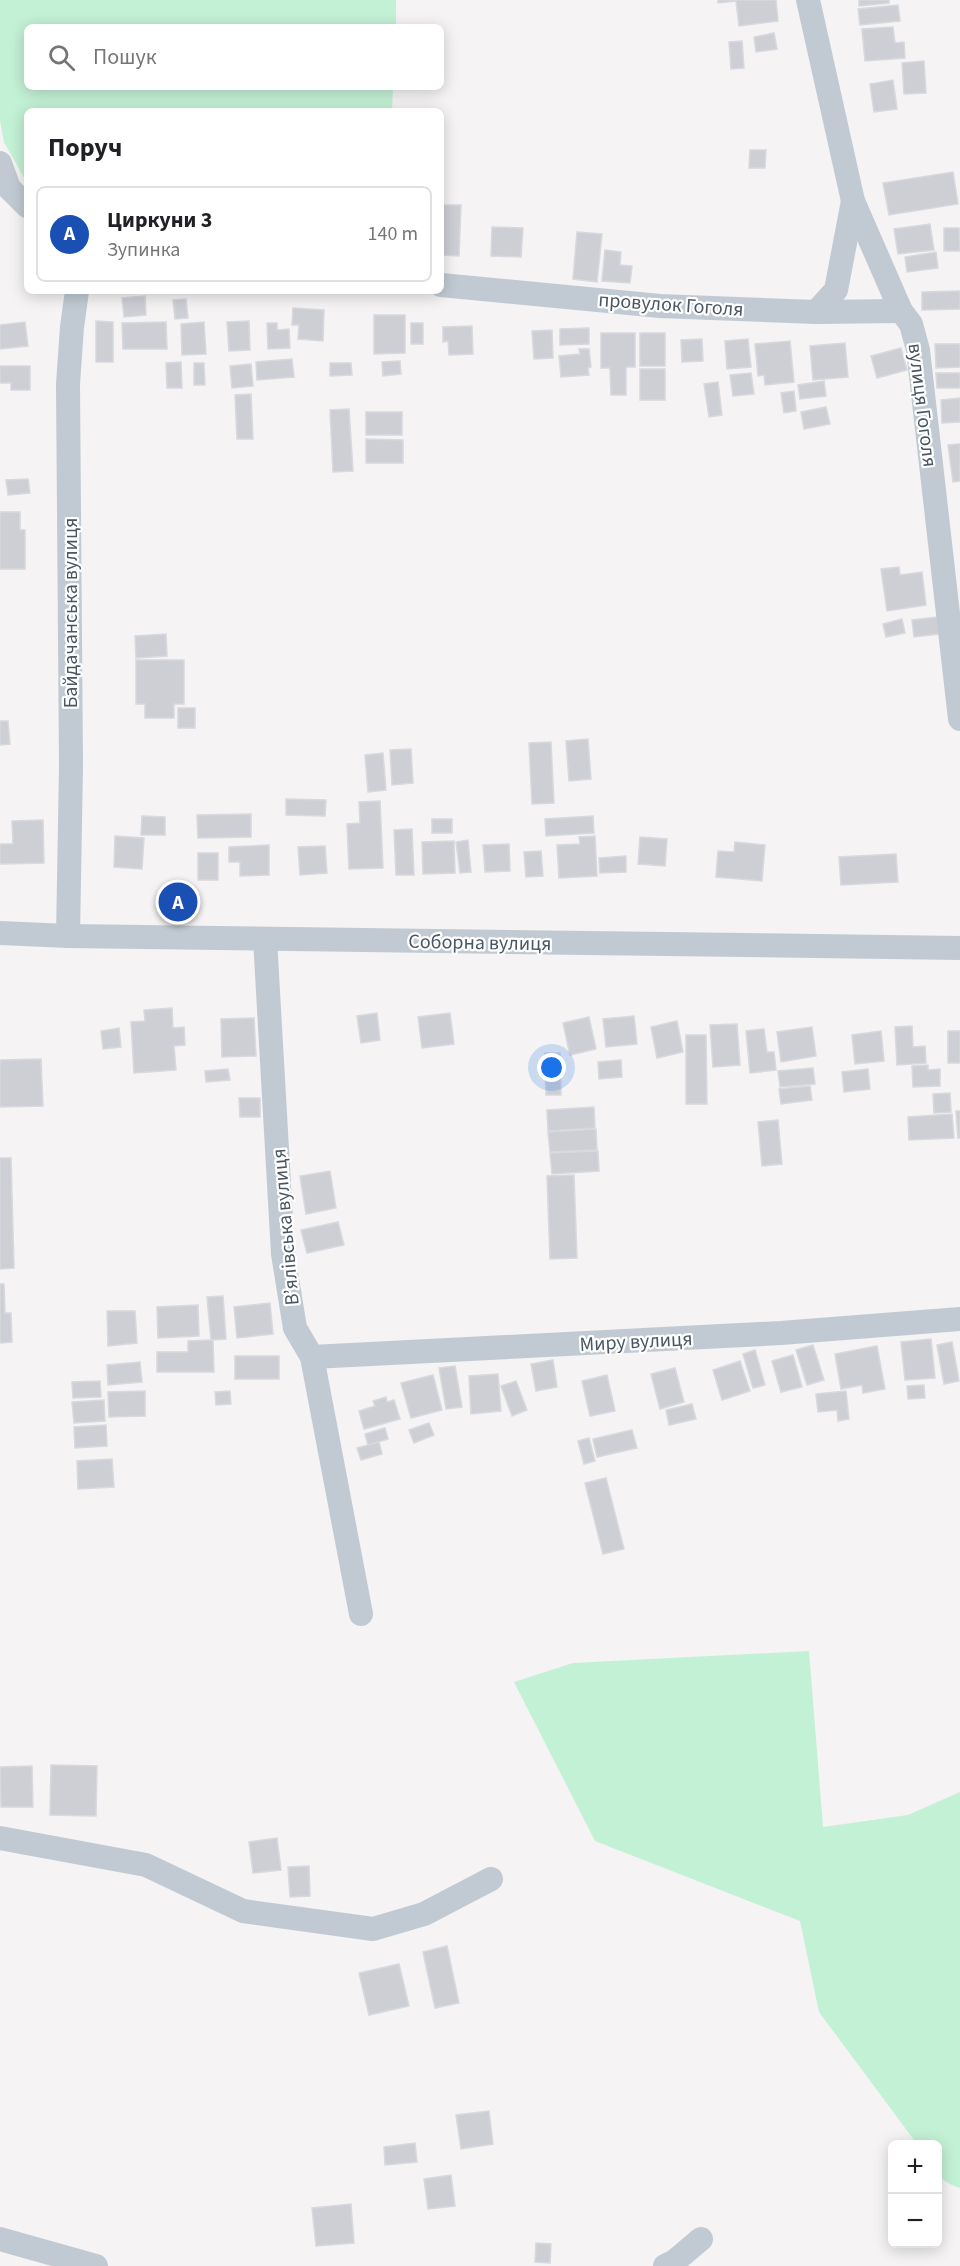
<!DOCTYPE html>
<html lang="uk">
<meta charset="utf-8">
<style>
:root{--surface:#fff;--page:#f2f2f2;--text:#202124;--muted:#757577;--line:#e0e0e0;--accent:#0b8043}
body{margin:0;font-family:"Source Sans 3",sans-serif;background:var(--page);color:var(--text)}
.controls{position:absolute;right:18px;bottom:18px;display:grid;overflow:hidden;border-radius:9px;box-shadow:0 3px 15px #0003}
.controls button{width:54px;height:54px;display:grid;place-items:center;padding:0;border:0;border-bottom:2px solid var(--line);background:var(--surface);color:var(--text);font:30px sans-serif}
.you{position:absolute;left:552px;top:1068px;width:21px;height:21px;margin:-15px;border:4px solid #fff;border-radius:50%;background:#1a73e8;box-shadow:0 0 0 9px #1a73e833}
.badge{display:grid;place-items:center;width:39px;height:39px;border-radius:50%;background:var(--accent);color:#fff;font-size:20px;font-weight:700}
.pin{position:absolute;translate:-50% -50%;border:3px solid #fff;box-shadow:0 2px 6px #0006}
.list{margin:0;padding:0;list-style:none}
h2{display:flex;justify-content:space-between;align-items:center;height:78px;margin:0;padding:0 24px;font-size:26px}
h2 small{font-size:20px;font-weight:400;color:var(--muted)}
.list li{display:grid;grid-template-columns:39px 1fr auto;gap:18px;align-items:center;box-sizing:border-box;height:96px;margin:0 12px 12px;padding:0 12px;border:2px solid var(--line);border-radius:9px}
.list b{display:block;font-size:22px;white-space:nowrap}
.list p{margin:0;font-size:20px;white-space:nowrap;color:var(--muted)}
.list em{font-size:20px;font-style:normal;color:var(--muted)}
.icon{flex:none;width:33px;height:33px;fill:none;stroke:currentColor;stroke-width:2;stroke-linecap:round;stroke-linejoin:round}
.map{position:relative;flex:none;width:960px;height:2266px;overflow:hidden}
.search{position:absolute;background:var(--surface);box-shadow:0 3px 15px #0003;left:24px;top:24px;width:420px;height:66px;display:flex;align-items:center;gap:15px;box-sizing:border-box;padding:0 21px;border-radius:9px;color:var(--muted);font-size:22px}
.panel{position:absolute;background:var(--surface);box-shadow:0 3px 15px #0003;left:24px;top:108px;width:420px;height:186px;border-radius:9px}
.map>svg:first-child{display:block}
.green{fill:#c3f1d5}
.building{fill:#cdcfd5;stroke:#d7d9de;stroke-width:1.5}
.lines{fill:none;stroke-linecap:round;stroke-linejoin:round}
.minor{stroke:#c1cad2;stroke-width:24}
.labels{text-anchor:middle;stroke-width:4.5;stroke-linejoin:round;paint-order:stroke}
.street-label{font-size:20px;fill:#4a5661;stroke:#fff}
</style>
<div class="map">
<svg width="960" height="2266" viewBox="0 0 960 2266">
<rect width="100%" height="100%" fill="#f5f3f3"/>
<g class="green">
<polygon points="0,0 396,0 396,27 27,27 27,87 393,87 392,111 27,111 27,183 4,142 0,120"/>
<path d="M 809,1651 L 823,1827 L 908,1815 L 960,1792 L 960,2188 C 933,2179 938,2170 938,2144 L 917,2144 L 819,2012 L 800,1921 L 595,1841 L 514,1682 L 573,1663 Z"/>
</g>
<g class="building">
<polygon points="718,0 776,0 778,21 739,26 736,1 718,3"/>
<polygon points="859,0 889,0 889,3 859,6"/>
<polygon points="898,5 900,21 860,25 858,9"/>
<polygon points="893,27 895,43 904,42 905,58 865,61 862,29"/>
<polygon points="774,33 777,49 756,52 754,37"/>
<polygon points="742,41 744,68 731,69 729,42"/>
<polygon points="924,61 926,93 904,94 902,63"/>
<polygon points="893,80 897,109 874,112 870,84"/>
<polygon points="750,150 766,150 765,168 749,168"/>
<polygon points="953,172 958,204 889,215 883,183"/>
<polygon points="441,205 461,205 459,256 441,255"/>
<polygon points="930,224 934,250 898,254 894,229"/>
<polygon points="492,227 523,228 521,257 491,256"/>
<polygon points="944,228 959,228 960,251 944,251"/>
<polygon points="577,232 602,234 597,282 573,279"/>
<polygon points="605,250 621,252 620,265 632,266 630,283 602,281"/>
<polygon points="936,252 938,268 907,272 905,257"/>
<polygon points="960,291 960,309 922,310 922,292"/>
<polygon points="145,296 146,315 124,317 122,298"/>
<polygon points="186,299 188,318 175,319 173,300"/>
<polygon points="293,308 324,310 323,341 298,339 299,325 292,325"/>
<polygon points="374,315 405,315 405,353 374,354"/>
<polygon points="96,321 113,322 113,362 96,362"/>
<polygon points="249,321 250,350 229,351 227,322"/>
<polygon points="25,322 28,346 0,349 0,325"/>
<polygon points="166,322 167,349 123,349 122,323"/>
<polygon points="204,322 206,354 182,355 181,324"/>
<polygon points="267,323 277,323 277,330 289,329 290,348 268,349"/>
<rect x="411" y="323" width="12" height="21"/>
<polygon points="472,326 473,354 449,355 448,341 443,342 443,327"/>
<polygon points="589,328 589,344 560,345 560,329"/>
<polygon points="552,330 553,358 534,359 532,331"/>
<polygon points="601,333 635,333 635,367 626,367 626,395 611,395 610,368 601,368"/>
<rect x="640" y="333" width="25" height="33"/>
<polygon points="702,339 703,361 682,362 681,340"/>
<polygon points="748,339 751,367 727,369 725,341"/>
<polygon points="790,341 794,382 765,385 764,375 758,376 755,344"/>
<polygon points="845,343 848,377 813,380 810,346"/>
<polygon points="935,344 960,344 960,367 936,368"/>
<polygon points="901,348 907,370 877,378 871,356"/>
<polygon points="579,349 589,349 591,367 588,368 589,375 561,377 559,356 580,354"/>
<polygon points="292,359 294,377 257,380 256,362"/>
<polygon points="400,361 401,374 383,376 382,362"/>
<polygon points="181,362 182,388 167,388 166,363"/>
<polygon points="194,363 204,363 205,385 194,385"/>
<polygon points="330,363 351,363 352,375 330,376"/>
<polygon points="251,364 253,386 232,388 230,366"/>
<polygon points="0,366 30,366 30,390 11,390 11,383 0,383"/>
<rect x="640" y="369" width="25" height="31"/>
<polygon points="751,373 754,394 733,396 730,375"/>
<polygon points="936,373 960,373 960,388 937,388"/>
<polygon points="824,381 826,396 800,399 798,385"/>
<polygon points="718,382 722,415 709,417 704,384"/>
<polygon points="794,391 796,411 784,413 781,393"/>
<polygon points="251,394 253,439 237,439 235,395"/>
<polygon points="960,398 960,422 942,423 941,400"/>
<polygon points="826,407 830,424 804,429 801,412"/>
<polygon points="349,409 353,471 333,472 330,410"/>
<rect x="366" y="412" width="36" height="23"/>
<polygon points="366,439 403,440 403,463 366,463"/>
<polygon points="960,444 960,481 953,482 948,445"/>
<polygon points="28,479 30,493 8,495 6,480"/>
<polygon points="0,512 20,512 20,530 25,530 25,569 0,569"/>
<polygon points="899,567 900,575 922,572 926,605 887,611 881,569"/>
<polygon points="937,617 939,634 914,637 912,620"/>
<polygon points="902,619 905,633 886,637 883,624"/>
<polygon points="166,634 167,656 136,658 135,636"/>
<polygon points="136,660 184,660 184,704 174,704 174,718 145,718 145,704 136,704"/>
<rect x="178" y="708" width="17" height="20"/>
<polygon points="0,721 8,721 10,744 0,745"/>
<polygon points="588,739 591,779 569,781 566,741"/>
<polygon points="551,742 554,803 532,804 529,743"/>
<polygon points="411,749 413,783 392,785 390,750"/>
<polygon points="383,753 386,790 368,792 365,755"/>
<polygon points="286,799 326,800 325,816 286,815"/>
<polygon points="380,801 383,868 349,869 347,824 360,823 359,802"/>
<polygon points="251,814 251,837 198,838 197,815"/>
<polygon points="142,816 165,817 165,835 141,835"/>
<polygon points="593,816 594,833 546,836 545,819"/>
<rect x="432" y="819" width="20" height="14"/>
<polygon points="43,820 44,863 0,864 0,844 13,844 12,821"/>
<polygon points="412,829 414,875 396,875 394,830"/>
<polygon points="115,836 144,838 142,869 114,867"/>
<polygon points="595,836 597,876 559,878 557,845 580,844 579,837"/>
<polygon points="640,837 667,839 665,866 638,864"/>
<polygon points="468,840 471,872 460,873 456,842"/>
<polygon points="454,841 455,873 423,874 422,842"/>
<polygon points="735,842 765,845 762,881 716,877 718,851 734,852"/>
<polygon points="509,844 510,871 485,872 483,845"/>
<polygon points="269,845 269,875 240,876 240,862 229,862 229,847"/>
<polygon points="325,846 327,873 300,875 298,847"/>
<polygon points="541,851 543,876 526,877 524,852"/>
<rect x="198" y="853" width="20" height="27"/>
<polygon points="896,854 898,882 841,885 839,857"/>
<polygon points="626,856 626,872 600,873 599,858"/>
<polygon points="172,1008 173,1028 184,1027 185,1045 174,1046 176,1070 134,1073 131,1022 145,1021 144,1010"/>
<polygon points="377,1013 380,1040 361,1043 357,1016"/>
<polygon points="450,1013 454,1044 422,1048 418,1017"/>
<polygon points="634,1016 637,1044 606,1047 603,1019"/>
<polygon points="589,1017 596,1049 570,1055 563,1023"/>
<polygon points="254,1018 256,1056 222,1057 221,1019"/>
<polygon points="677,1021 683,1052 657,1058 651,1027"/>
<polygon points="737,1024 740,1065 713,1067 710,1025"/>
<polygon points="912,1026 913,1047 925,1046 926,1063 897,1065 895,1027"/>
<polygon points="812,1027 816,1056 781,1062 777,1032"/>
<polygon points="119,1028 121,1047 103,1049 101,1031"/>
<polygon points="764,1029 767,1052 774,1052 776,1070 750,1073 746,1031"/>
<polygon points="881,1031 884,1061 855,1064 852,1035"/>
<rect x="948" y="1031" width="12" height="32"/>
<polygon points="686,1035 706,1035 707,1104 686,1104"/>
<polygon points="545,1053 560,1053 561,1095 546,1095"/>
<polygon points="41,1059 43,1106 0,1107 0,1060"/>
<polygon points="621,1060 622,1077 599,1079 598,1062"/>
<polygon points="928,1065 928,1070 940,1069 940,1086 913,1087 912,1066"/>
<polygon points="813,1068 815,1084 780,1087 778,1071"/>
<polygon points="228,1069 230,1080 206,1082 205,1071"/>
<polygon points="868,1069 870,1089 844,1092 842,1072"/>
<polygon points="810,1086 812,1100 781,1104 779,1089"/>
<polygon points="950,1093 951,1112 934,1113 933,1094"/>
<polygon points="239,1098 260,1098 260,1117 240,1117"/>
<polygon points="594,1107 595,1128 548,1131 547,1110"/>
<polygon points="956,1111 960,1111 960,1138 958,1138"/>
<polygon points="952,1114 954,1138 909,1140 908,1117"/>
<polygon points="778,1120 782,1164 762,1166 758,1122"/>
<polygon points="596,1129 597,1150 550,1152 548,1132"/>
<polygon points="598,1151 599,1171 552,1174 550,1153"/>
<polygon points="0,1158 11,1158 14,1268 0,1269"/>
<polygon points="330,1171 336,1208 306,1214 300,1176"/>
<polygon points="574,1175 577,1258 550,1259 547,1176"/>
<polygon points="338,1222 344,1245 307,1253 301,1230"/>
<polygon points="0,1284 4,1284 5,1313 11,1313 12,1342 0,1343"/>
<polygon points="223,1296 226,1339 211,1340 207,1297"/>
<polygon points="270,1303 273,1334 237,1338 234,1307"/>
<polygon points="198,1305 199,1336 158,1338 157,1307"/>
<polygon points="107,1311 135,1311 137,1343 108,1346"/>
<polygon points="931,1339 935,1378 905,1380 901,1342"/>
<polygon points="211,1340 213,1341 214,1372 157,1372 157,1352 188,1352 188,1341"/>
<polygon points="952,1342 959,1381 944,1384 937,1345"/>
<polygon points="813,1345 824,1380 807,1385 796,1350"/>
<polygon points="877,1346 885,1389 863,1393 862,1385 841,1389 835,1354"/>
<polygon points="755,1350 765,1385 753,1388 743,1354"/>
<polygon points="793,1355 802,1387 781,1392 772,1361"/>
<rect x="235" y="1356" width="44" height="23"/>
<polygon points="553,1360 557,1387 536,1391 531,1364"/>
<polygon points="740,1361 750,1391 722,1400 713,1370"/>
<polygon points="140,1362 142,1382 108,1385 107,1365"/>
<polygon points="455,1366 462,1407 446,1409 439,1368"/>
<polygon points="675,1368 684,1402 660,1409 651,1374"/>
<polygon points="498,1374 501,1411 471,1414 469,1376"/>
<polygon points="433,1375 442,1410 411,1418 401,1383"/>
<polygon points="607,1375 615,1411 590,1416 582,1381"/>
<polygon points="100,1381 101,1397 73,1398 72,1382"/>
<polygon points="516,1381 527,1410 512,1416 501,1386"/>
<polygon points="924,1385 925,1398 908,1399 907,1386"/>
<polygon points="145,1391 145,1416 109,1417 108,1392"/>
<polygon points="230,1391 231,1404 216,1405 215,1392"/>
<polygon points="846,1391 849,1419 838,1421 837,1410 818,1412 816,1394"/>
<polygon points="386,1397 387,1402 394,1400 400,1419 364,1429 359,1411 375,1406 373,1401"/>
<polygon points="104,1400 105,1421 74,1423 72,1402"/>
<polygon points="692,1404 696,1419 669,1425 666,1410"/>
<polygon points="429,1423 434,1435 414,1443 409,1430"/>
<polygon points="106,1425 107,1446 75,1448 74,1427"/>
<polygon points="385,1428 388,1439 368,1445 365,1434"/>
<polygon points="632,1430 637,1448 597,1457 593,1439"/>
<polygon points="589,1438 595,1461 584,1464 578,1441"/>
<polygon points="379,1442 382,1454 361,1460 357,1448"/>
<polygon points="112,1459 114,1487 78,1489 77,1461"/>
<polygon points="606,1478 624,1549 603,1554 585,1483"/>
<polygon points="51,1765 97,1766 96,1816 50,1815"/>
<polygon points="32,1766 33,1807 1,1807 0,1767"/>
<polygon points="277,1838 281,1870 253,1873 249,1842"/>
<polygon points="309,1866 310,1896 290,1897 288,1867"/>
<polygon points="447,1946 459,2003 435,2008 423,1952"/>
<polygon points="399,1964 409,2006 369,2015 359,1973"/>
<polygon points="489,2111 493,2144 461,2149 456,2115"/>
<polygon points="415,2143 417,2162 385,2165 384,2147"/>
<polygon points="451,2175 455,2206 428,2209 424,2179"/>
<polygon points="351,2204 354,2243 316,2246 312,2208"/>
<polygon points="536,2243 551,2244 550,2263 535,2262"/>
</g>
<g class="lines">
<g class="minor">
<polyline points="808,0 853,201 901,311 911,324 918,350 960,719"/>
<polyline points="0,163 9,188 27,206"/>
<polyline points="441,285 660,306 816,312 901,311"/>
<polyline points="816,312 836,290 853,201"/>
<polyline points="0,933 68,936 960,948"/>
<polyline points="68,936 71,766 68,384 72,327 77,291"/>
<polyline points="265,939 283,1254 295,1328 312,1357 361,1614"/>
<polyline points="312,1357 781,1333 960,1319"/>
<polyline points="0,1838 146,1865 243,1911 373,1929 424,1914 491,1879"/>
<polyline points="0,2239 96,2266"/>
<polyline points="665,2266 675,2261 701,2239"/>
</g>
</g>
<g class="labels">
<g class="street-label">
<text transform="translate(671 304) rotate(4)" y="7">провулок Гоголя</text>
<text transform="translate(923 405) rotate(83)" y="7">вулиця Гоголя</text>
<text transform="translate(70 613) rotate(-90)" y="7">Байдачанська вулиця</text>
<text transform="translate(480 942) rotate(1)" y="7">Соборна вулиця</text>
<text transform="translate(285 1227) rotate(-95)" y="7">В’ялівська вулиця</text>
<text transform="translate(636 1341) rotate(-3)" y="7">Миру вулиця</text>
</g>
</g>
</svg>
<div class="controls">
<button>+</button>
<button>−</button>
</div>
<div class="you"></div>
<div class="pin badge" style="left:178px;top:902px;background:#1a4fb4">A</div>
<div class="search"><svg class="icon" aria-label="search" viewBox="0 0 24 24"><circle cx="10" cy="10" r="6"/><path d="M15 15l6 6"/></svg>Пошук</div>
<section class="panel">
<h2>Поруч<small></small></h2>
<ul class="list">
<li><span class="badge" style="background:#1a4fb4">A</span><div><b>Циркуни 3</b><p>Зупинка</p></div><em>140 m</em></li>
</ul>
</section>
</div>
